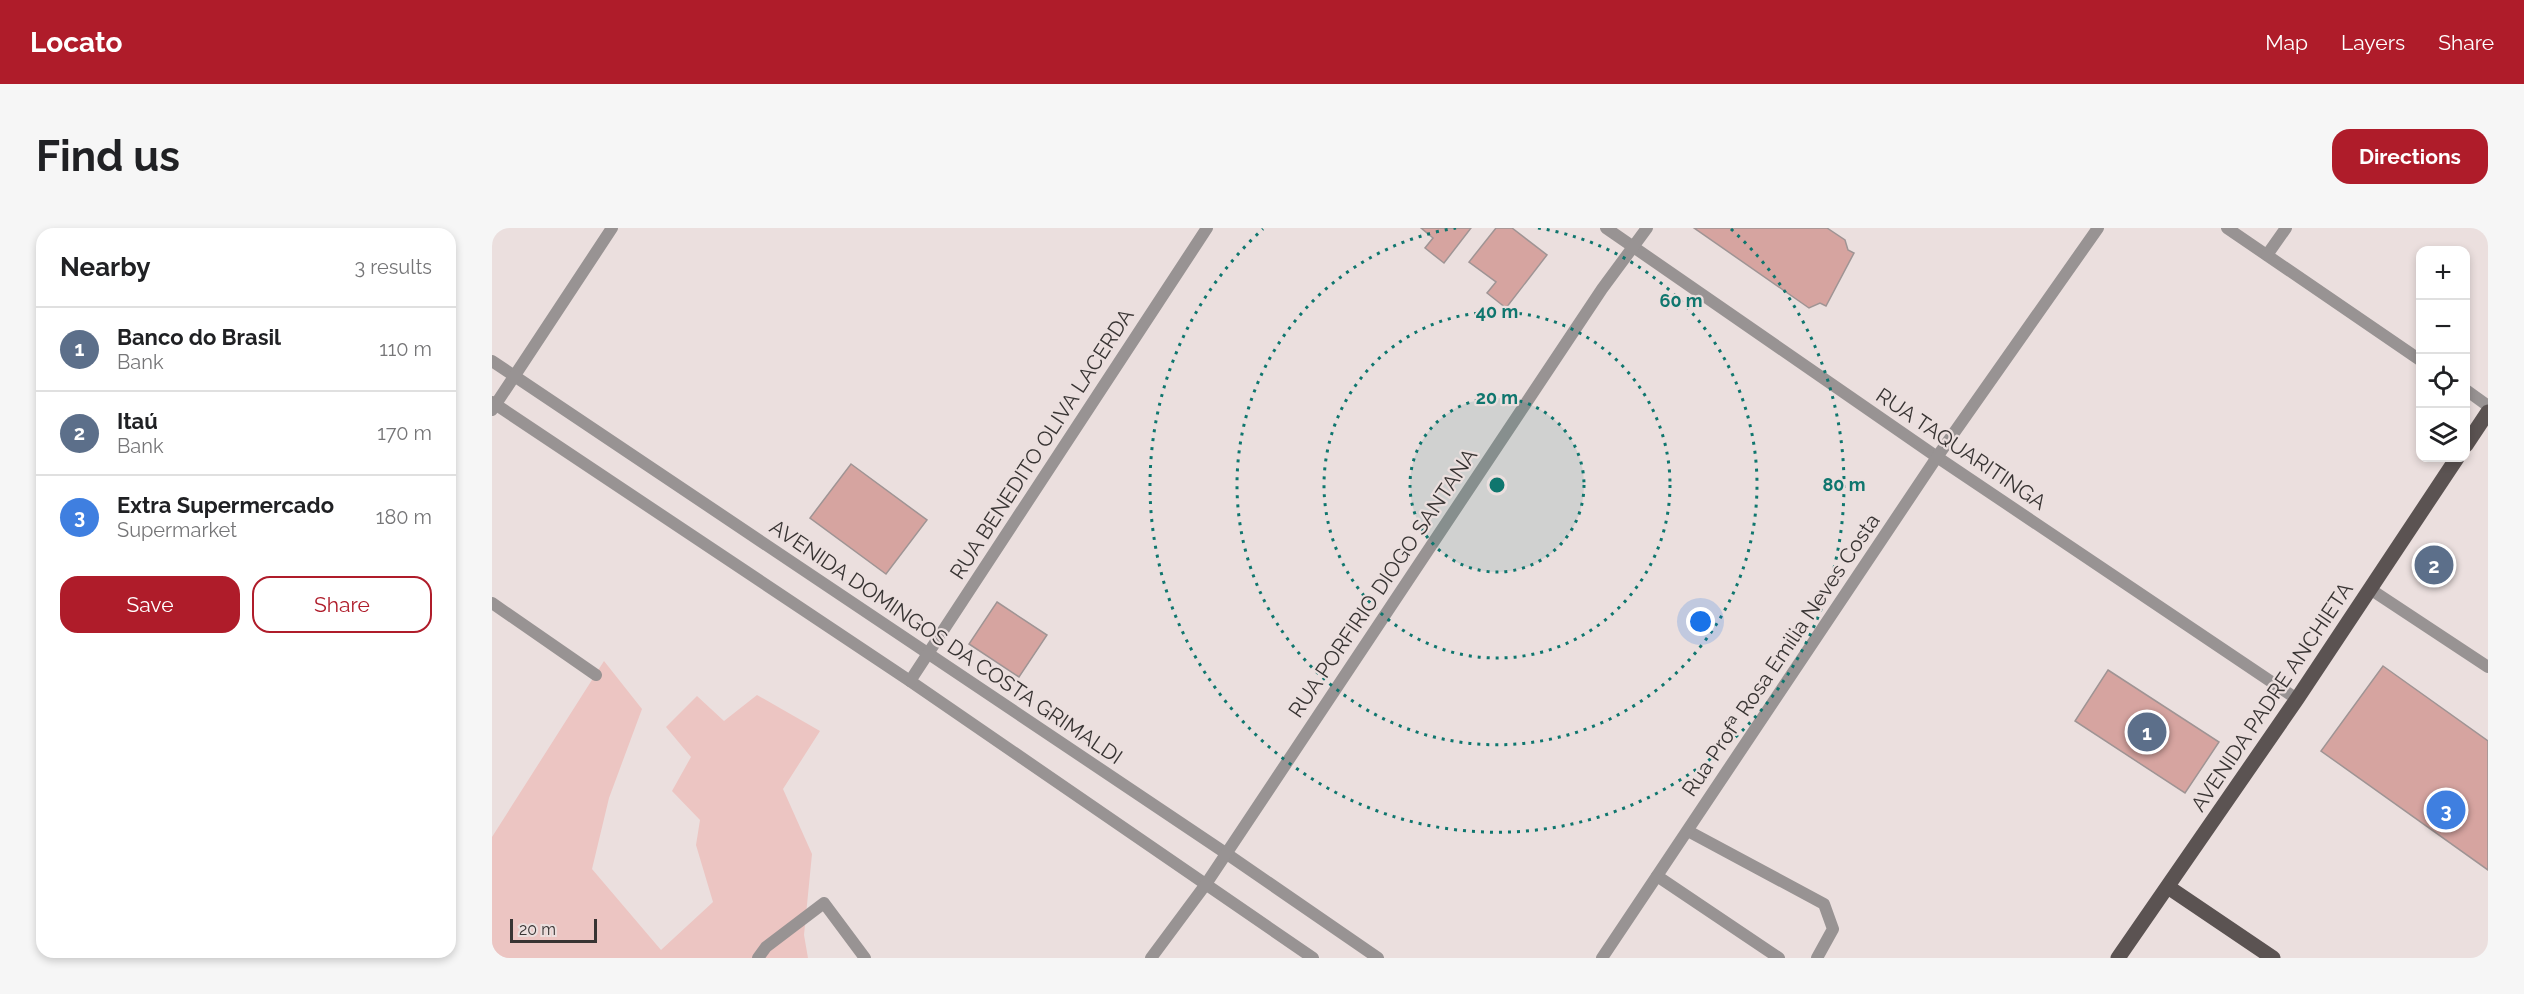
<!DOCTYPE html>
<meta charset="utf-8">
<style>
:root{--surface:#fff;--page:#f6f6f6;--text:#202124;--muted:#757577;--line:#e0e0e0;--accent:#af1c2a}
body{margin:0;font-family:Raleway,sans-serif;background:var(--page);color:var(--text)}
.controls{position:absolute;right:18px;top:18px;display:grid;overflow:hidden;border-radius:12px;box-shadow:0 3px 9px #0003}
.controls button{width:54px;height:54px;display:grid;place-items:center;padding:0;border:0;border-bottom:2px solid var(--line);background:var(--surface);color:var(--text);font:30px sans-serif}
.scale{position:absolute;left:18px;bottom:15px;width:87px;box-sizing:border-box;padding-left:6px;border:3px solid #383433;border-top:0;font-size:16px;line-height:21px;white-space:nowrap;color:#383433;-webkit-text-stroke:4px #ebdfde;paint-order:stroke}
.you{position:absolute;left:1209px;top:394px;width:21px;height:21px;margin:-15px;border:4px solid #fff;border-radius:50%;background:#1a73e8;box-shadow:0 0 0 9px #1a73e833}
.badge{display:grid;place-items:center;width:39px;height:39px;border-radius:50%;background:var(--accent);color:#fff;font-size:20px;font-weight:700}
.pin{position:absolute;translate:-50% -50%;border:3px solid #fff;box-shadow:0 2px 6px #0006}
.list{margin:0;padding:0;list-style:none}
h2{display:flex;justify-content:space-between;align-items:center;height:78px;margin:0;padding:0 24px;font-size:26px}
h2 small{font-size:20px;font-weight:400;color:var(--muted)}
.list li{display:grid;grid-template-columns:39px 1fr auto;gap:18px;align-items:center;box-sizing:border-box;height:84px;padding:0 24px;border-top:2px solid var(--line)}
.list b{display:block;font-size:22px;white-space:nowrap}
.list p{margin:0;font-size:20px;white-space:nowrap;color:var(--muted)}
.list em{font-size:20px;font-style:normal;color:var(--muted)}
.actions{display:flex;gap:12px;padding:18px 24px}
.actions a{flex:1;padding:14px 0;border:2px solid var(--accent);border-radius:18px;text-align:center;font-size:21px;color:var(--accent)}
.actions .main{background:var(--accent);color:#fff}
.icon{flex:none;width:33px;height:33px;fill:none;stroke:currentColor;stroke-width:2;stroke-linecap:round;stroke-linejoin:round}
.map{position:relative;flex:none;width:1996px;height:730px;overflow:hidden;border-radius:18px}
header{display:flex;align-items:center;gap:36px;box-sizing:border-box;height:84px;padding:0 30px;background:var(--accent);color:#fff}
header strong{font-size:28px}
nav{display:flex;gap:33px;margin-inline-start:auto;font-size:21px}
.intro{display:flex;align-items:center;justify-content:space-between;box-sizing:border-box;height:144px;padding:0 36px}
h1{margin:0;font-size:42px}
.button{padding:15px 27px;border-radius:18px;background:var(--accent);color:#fff;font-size:21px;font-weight:700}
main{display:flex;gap:36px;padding:0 36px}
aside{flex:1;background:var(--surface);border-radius:18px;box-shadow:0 3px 9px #0003}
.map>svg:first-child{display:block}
.green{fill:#ecc5c2}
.building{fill:#d6a4a0;stroke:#9f9494;stroke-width:1.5}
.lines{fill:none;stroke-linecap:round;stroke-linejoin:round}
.service{stroke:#989393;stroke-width:12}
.minor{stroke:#989393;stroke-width:12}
.primary{stroke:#5b5352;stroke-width:15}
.ring{fill:none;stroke:#0f766e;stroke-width:3;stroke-dasharray:3 6}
.labels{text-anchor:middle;stroke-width:4.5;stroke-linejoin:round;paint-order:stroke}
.street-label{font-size:21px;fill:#383433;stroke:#ebdfde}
.centre{fill:#0f766e;stroke:#ebdfde;stroke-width:3}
.ring-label{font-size:18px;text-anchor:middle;font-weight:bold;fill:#0f766e;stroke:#ebdfde;stroke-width:4.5;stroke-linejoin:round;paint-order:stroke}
</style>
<header>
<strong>Locato</strong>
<nav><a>Map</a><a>Layers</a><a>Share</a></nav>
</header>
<div class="intro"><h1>Find us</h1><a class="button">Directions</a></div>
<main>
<aside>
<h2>Nearby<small>3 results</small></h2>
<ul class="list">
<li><span class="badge" style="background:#5c6f8a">1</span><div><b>Banco do Brasil</b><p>Bank</p></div><em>110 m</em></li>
<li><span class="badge" style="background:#5c6f8a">2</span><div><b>Itaú</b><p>Bank</p></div><em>170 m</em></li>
<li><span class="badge" style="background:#3f7fe0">3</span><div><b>Extra Supermercado</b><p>Supermarket</p></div><em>180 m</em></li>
</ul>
<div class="actions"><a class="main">Save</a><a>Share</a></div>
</aside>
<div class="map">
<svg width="1996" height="730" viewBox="0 0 1996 730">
<rect width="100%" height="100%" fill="#ebdfde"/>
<polygon class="green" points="112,433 150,481 117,570 100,641 169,722 221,674 204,617 208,592 180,563 199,529 174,499 205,468 232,493 265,467 328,503 291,561 320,626 312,707 316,730 0,730 0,609"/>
<g class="building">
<polygon points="929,0 979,0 952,35 933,20 941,10"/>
<polygon points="1004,0 1020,0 1055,27 1014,80 995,65 1004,54 977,34"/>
<polygon points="1202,0 1335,0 1353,12 1356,22 1362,25 1334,78 1328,75 1317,80"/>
<polygon points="359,236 435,292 394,346 318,290"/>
<polygon points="505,374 555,407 527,449 477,416"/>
<polygon points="1891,438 1996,513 1996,642 1829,523"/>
<polygon points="1616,442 1727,514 1693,565 1583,493"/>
</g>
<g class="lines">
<g class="service">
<polyline points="1878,361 1996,439"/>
<polyline points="0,375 104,447"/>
<polyline points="1196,603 1332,676 1341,701 1325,730"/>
<polyline points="1165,648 1287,730"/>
</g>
<g class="minor">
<polyline points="1114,0 1445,229 1805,471"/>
<polyline points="1735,0 1928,132"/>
<polyline points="1775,27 1794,0"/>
<polyline points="0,133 735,626 886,730"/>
<polyline points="1974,162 1996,178"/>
<polyline points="0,174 418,453 821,730"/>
<polyline points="0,182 120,0"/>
<polyline points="418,453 715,0"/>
<polyline points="266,730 274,719 332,675 373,730"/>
<polyline points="659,730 714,656 1110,61 1155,0"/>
<polyline points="1110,730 1445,229 1606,0"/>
</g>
<g class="primary">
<polyline points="1974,217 1996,184"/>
<polyline points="1676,659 1781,730"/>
<polyline points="1626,730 1805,471 1965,230"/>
</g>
</g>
<circle cx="1005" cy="257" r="87" fill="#0f766e" fill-opacity=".12"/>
<g class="ring">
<circle cx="1005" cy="257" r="87"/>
<circle cx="1005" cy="257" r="173"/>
<path d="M1046 0A260 260 0 1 1 964 0"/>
<path d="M1239 1A347 347 0 1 1 771 1"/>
</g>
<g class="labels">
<g class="street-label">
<text transform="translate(550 216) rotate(-57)" y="7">RUA BENEDITO OLIVA LACERDA</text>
<text transform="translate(1469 221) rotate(34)" y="7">RUA TAQUARITINGA</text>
<text transform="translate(891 355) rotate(-56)" y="7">RUA PORFIRIO DIOGO SANTANA</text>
<text transform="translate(454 414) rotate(34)" y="7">AVENIDA DOMINGOS DA COSTA GRIMALDI</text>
<text transform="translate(1289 427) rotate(-56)" y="7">Rua Profª Rosa Emilia Neves Costa</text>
<text transform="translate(1780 469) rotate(-56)" y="7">AVENIDA PADRE ANCHIETA</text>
</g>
</g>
<circle cx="1005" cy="257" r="9" class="centre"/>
<g class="ring-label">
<text x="1189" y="79">60 m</text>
<text x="1005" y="90">40 m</text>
<text x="1005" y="176">20 m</text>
<text x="1352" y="263">80 m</text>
</g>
</svg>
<div class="controls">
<button>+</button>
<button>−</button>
<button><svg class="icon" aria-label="locate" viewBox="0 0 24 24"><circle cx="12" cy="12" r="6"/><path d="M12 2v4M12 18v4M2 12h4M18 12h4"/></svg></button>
<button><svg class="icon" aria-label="layers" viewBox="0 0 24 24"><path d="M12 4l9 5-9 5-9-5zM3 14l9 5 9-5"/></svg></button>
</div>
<div class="scale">20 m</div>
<div class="you"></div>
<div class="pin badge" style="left:1655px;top:504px;background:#5c6f8a">1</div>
<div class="pin badge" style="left:1942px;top:337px;background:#5c6f8a">2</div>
<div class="pin badge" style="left:1954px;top:582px;background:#3f7fe0">3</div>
</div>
</main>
